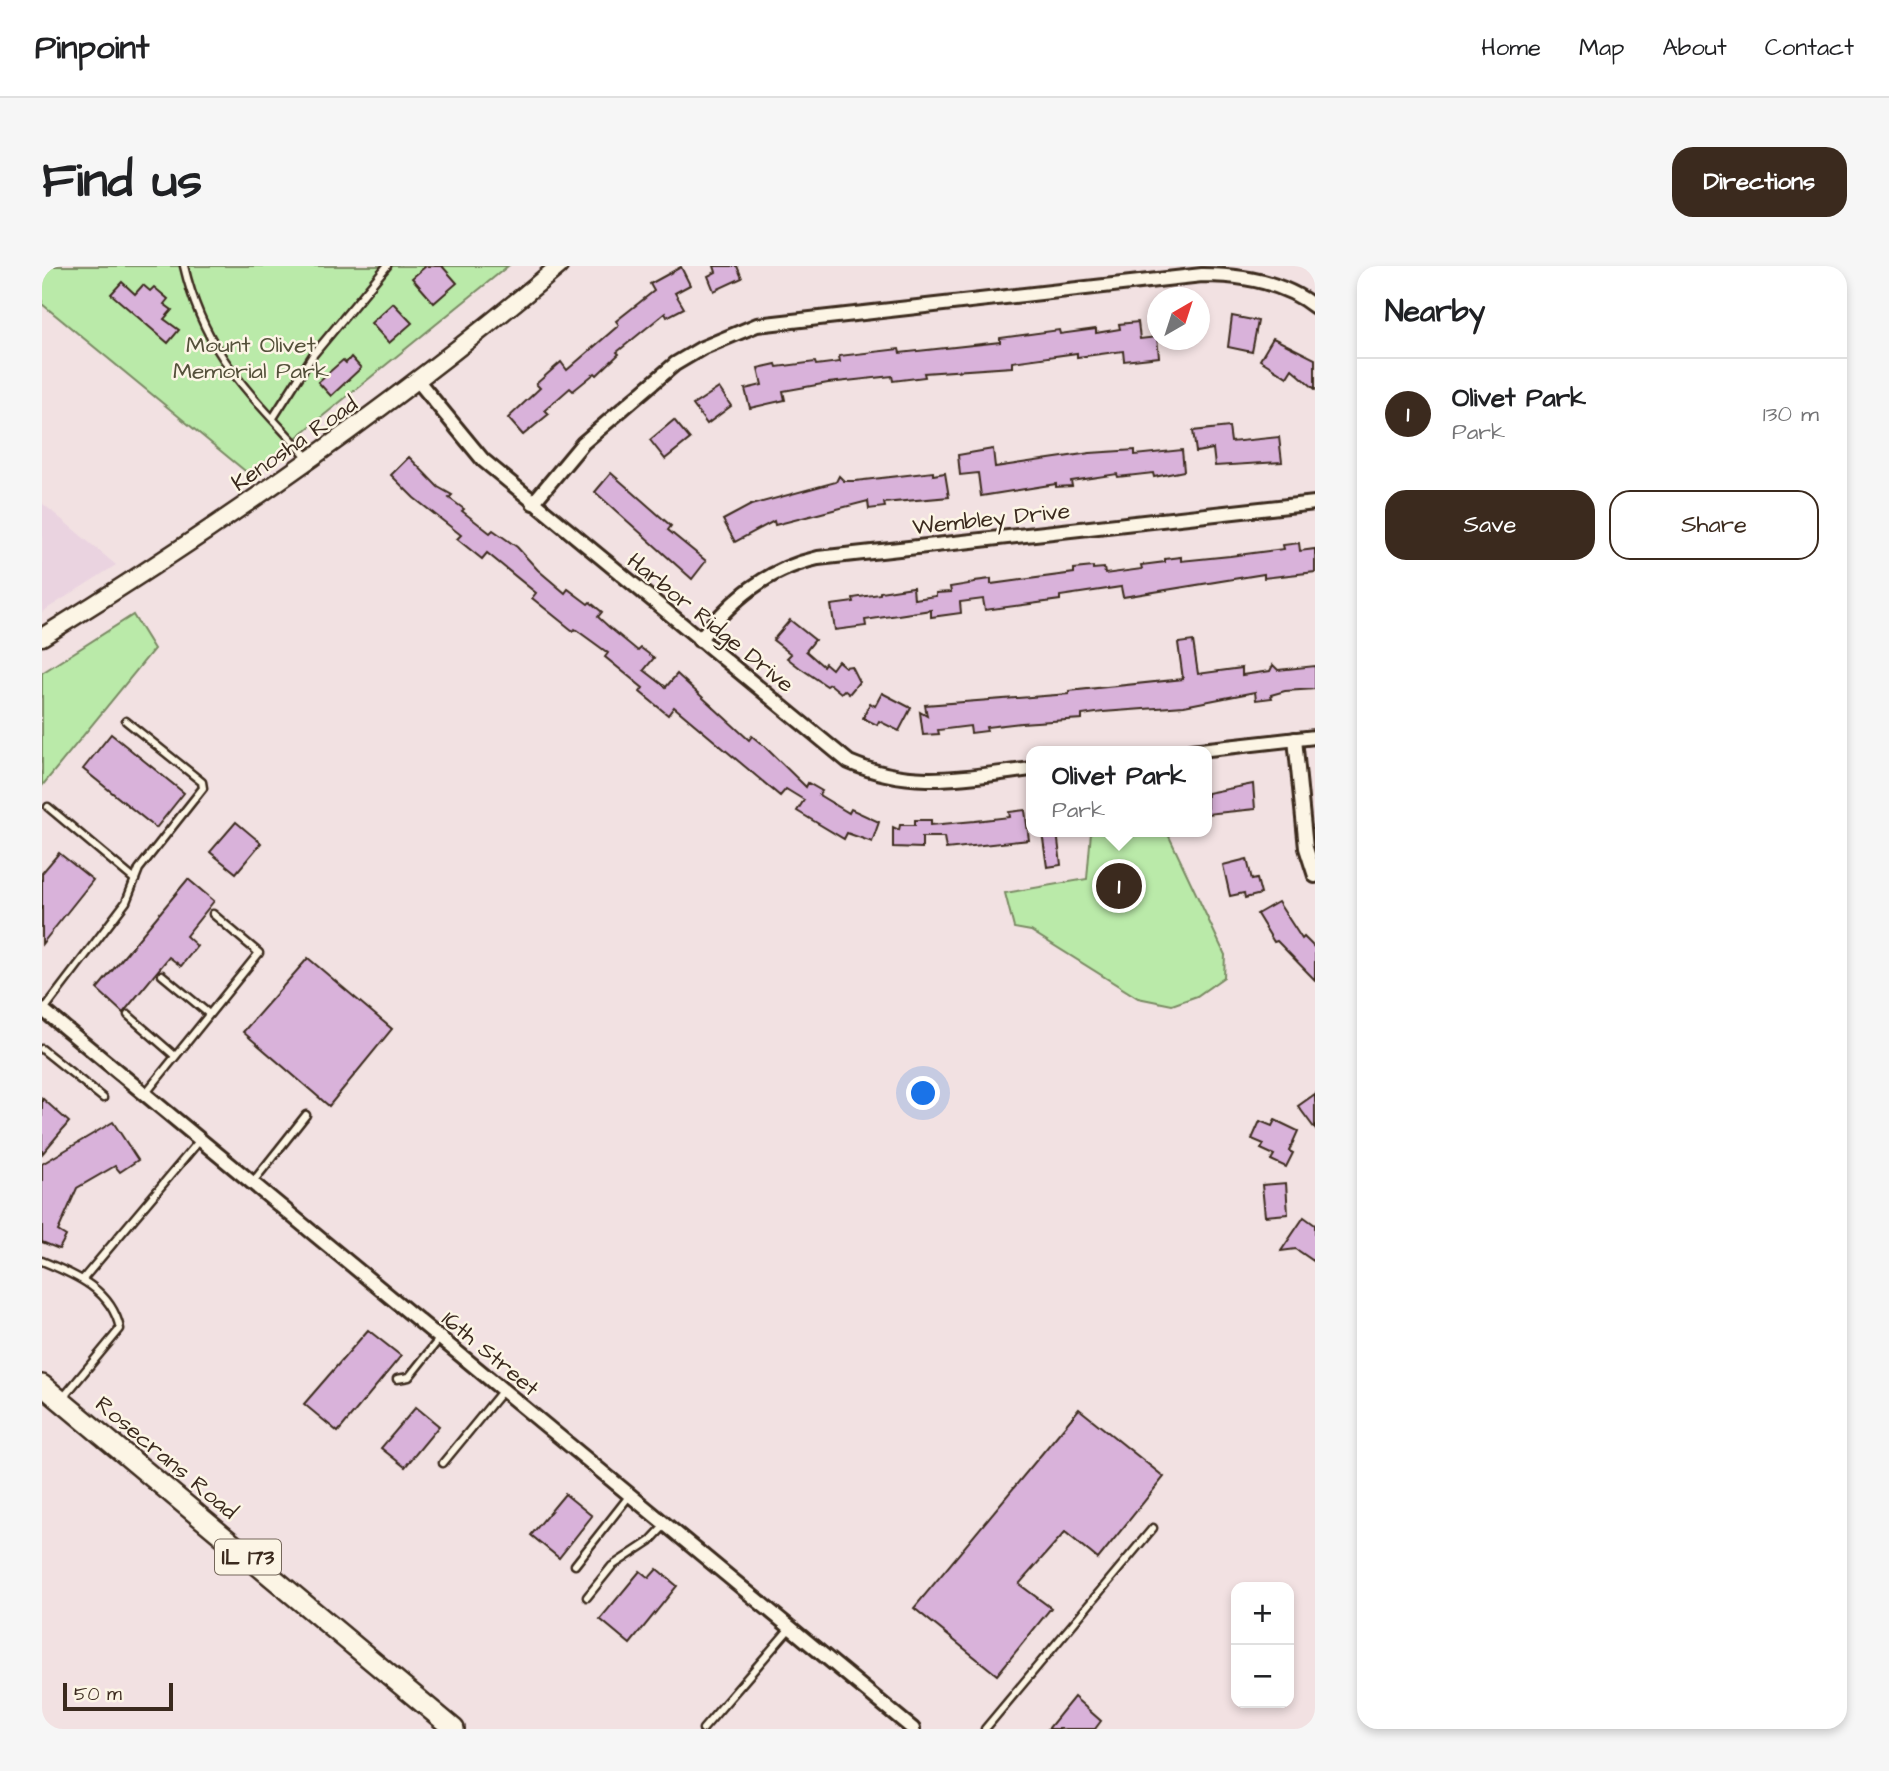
<!DOCTYPE html>
<meta charset="utf-8">
<style>
:root{--surface:#fff;--page:#f6f6f6;--text:#202124;--muted:#757577;--line:#e0e0e0;--accent:#3b2a1e}
body{margin:0;font-family:"Architects Daughter",sans-serif;background:var(--page);color:var(--text)}
.controls{position:absolute;right:21px;bottom:21px;display:grid;overflow:hidden;border-radius:14px;box-shadow:0 4px 10px #0003}
.controls button{width:63px;height:63px;display:grid;place-items:center;padding:0;border:0;border-bottom:2px solid var(--line);background:var(--surface);color:var(--text);font:35px sans-serif}
.compass{position:absolute;left:1105px;top:21px;width:63px;height:63px;border-radius:50%;background:var(--surface);box-shadow:0 4px 10px #0003;rotate:39deg}
.scale{position:absolute;left:21px;bottom:18px;width:110px;box-sizing:border-box;padding-left:7px;border:4px solid #3b2a1e;border-top:0;font-size:19px;line-height:24px;white-space:nowrap;color:#3b2a1e;-webkit-text-stroke:5px #fcf5e5;paint-order:stroke}
.you{position:absolute;left:882px;top:828px;width:24px;height:24px;margin:-18px;border:5px solid #fff;border-radius:50%;background:#1a73e8;box-shadow:0 0 0 10px #1a73e833}
.badge{display:grid;place-items:center;width:46px;height:46px;border-radius:50%;background:var(--accent);color:#fff;font-size:23px;font-weight:700}
.pin{position:absolute;translate:-50% -50%;border:4px solid #fff;box-shadow:0 2px 7px #0006}
.popup{position:absolute;left:984px;top:480px;width:186px;height:91px;box-sizing:border-box;display:grid;place-content:center;border-radius:14px;background:var(--surface);filter:drop-shadow(0 2px 5px #0005);font-size:23px;white-space:nowrap;color:var(--muted)}
.popup b{font-size:26px;color:var(--text)}
.popup::after{content:'';position:absolute;left:50%;top:100%;margin-left:-14px;border:14px solid transparent;border-top-color:var(--surface)}
.list{margin:0;padding:0;list-style:none}
h2{display:flex;justify-content:space-between;align-items:center;height:91px;margin:0;padding:0 28px;font-size:30px}
h2 small{font-size:23px;font-weight:400;color:var(--muted)}
.list li{display:grid;grid-template-columns:46px 1fr auto;gap:21px;align-items:center;box-sizing:border-box;height:112px;padding:0 28px;border-top:2px solid var(--line)}
.list b{display:block;font-size:26px;white-space:nowrap}
.list p{margin:0;font-size:23px;white-space:nowrap;color:var(--muted)}
.list em{font-size:23px;font-style:normal;color:var(--muted)}
.actions{display:flex;gap:14px;padding:21px 28px}
.actions a{flex:1;padding:16px 0;border:2px solid var(--accent);border-radius:21px;text-align:center;font-size:24px;color:var(--accent)}
.actions .main{background:var(--accent);color:#fff}
.map{position:relative;flex:none;width:1273px;height:1463px;overflow:hidden;border-radius:21px}
header{display:flex;align-items:center;gap:42px;box-sizing:border-box;height:98px;padding:0 35px;background:var(--surface);border-bottom:2px solid var(--line)}
header strong{font-size:33px}
nav{display:flex;gap:38px;margin-inline-start:auto;font-size:24px}
.intro{display:flex;align-items:center;justify-content:space-between;box-sizing:border-box;height:168px;padding:0 42px}
h1{margin:0;font-size:49px}
.button{padding:18px 32px;border-radius:21px;background:var(--accent);color:#fff;font-size:24px;font-weight:700}
main{display:flex;gap:42px;padding:0 42px}
aside{flex:1;background:var(--surface);border-radius:21px;box-shadow:0 4px 10px #0003}
.map>svg:first-child{display:block}
.built{fill:#ead3e0}
.green{fill:#baeaa9;stroke:#7a8a64;stroke-width:2}
.building{fill:#d9b2da;stroke:#3b2a1e;stroke-width:2}
.lines{fill:none;stroke-linecap:round;stroke-linejoin:round}
.service-casing{stroke:#3b2a1e;stroke-width:11}
.minor-casing{stroke:#3b2a1e;stroke-width:18}
.tertiary-casing{stroke:#3b2a1e;stroke-width:21}
.primary-casing{stroke:#3b2a1e;stroke-width:24}
.service{stroke:#fcf5e5;stroke-width:6}
.minor{stroke:#fcf5e5;stroke-width:12}
.tertiary{stroke:#fcf5e5;stroke-width:16}
.primary{stroke:#fcf5e5;stroke-width:19}
.labels{text-anchor:middle;stroke-width:5;stroke-linejoin:round;paint-order:stroke}
.shield{fill:#fcf5e5;stroke:#75675a;stroke-width:2}
.shield-label{font-size:21px;font-weight:bold;fill:#3b2a1e}
.park-label{font-size:23px;fill:#54503a;stroke:#fcf5e5}
.street-label{font-size:23px;fill:#3b2a1e;stroke:#fcf5e5}
</style>
<header>
<strong>Pinpoint</strong>
<nav><a>Home</a><a>Map</a><a>About</a><a>Contact</a></nav>
</header>
<div class="intro"><h1>Find us</h1><a class="button">Directions</a></div>
<main>
<div class="map">
<svg width="1273" height="1463" viewBox="0 0 1273 1463">
<rect width="100%" height="100%" fill="#f2e1e2"/>
<filter id="ink" filterUnits="userSpaceOnUse"><feTurbulence type="fractalNoise" baseFrequency=".0143" numOctaves="2"/><feDisplacementMap in="SourceGraphic" scale="14" xChannelSelector="R" yChannelSelector="G"/><feConvolveMatrix kernelMatrix="1 2 1 2 8 2 1 2 1" color-interpolation-filters="sRGB"/></filter>
<g filter="url(#ink)">
<polygon class="built" points="0,237 74,299 0,346"/>
<g class="green">
<polygon points="0,0 466,0 208,209 0,38"/>
<polygon points="91,349 112,383 0,520 0,407"/>
<polygon points="1049,566 1125,566 1183,689 1182,711 1155,730 1130,739 1096,732 989,665 972,662 963,627 1045,613"/>
</g>
<g class="building">
<polygon points="384,0 400,0 415,17 392,37 370,12"/>
<polygon points="672,0 695,0 700,12 672,25 666,10 674,6"/>
<polygon points="639,1 648,19 633,27 642,42 625,51 623,47 575,86 577,88 555,109 553,107 531,125 528,122 503,144 507,148 481,169 466,152 498,122 494,118 519,96 525,104 577,59 574,55 612,25 608,18"/>
<polygon points="80,16 93,28 101,19 108,25 112,21 126,33 122,38 130,44 122,53 137,64 126,77 69,28"/>
<polygon points="351,37 370,57 347,77 329,57"/>
<polygon points="1190,50 1216,55 1210,86 1186,81"/>
<polygon points="1096,56 1098,73 1115,71 1117,91 1082,95 1081,85 1035,91 1035,87 970,96 970,101 882,107 883,111 851,115 850,110 786,117 741,125 743,134 708,142 703,123 720,119 716,102 734,98 735,101 773,96 774,99 798,96 797,90 857,83 858,87 958,76 958,72 1017,64 1018,68 1054,63 1054,67 1078,63 1077,58"/>
<polygon points="1231,72 1273,93 1273,123 1250,103 1245,111 1218,94"/>
<polygon points="309,91 319,102 289,130 276,116 301,94 304,97"/>
<polygon points="677,122 689,140 665,158 651,139"/>
<polygon points="632,154 648,173 623,193 608,174"/>
<polygon points="1187,161 1189,176 1237,171 1240,196 1173,200 1171,183 1154,186 1151,165"/>
<polygon points="951,183 953,201 1048,187 1093,184 1093,189 1140,184 1142,205 1112,211 1111,207 1076,211 1075,208 1029,215 1030,220 1014,221 1014,218 939,230 936,207 918,209 916,189"/>
<polygon points="367,191 396,221 410,229 407,232 422,243 420,245 448,267 451,264 475,281 496,304 523,327 526,323 546,338 548,336 560,346 556,351 567,361 596,385 599,382 612,392 602,404 624,421 635,408 707,474 710,470 722,480 764,521 766,517 780,525 777,529 807,547 809,543 837,556 830,576 805,567 802,573 755,545 762,534 744,523 738,530 632,441 626,449 598,426 601,422 563,391 566,387 533,363 531,365 490,332 494,327 445,287 440,293 415,273 419,269 372,232 349,209"/>
<polygon points="891,206 891,209 903,207 907,231 842,237 843,241 827,243 826,235 733,259 732,255 693,276 681,254 709,239 794,216 797,210 802,215 813,215"/>
<polygon points="569,207 629,260 626,264 664,295 650,313 553,226"/>
<polygon points="1257,277 1258,285 1273,283 1273,306 1222,312 1222,308 1081,331 1079,321 1018,330 1018,334 943,344 941,333 918,336 919,347 889,351 889,344 823,354 824,360 793,364 789,339 812,336 811,332 838,328 838,326 871,321 872,333 894,330 894,327 909,326 908,321 933,317 933,315 949,313 949,318 1032,307 1032,303 1051,301 1051,303 1062,302 1063,308 1100,303 1099,299 1123,296 1123,293 1139,291 1139,295 1188,290 1242,283 1241,279"/>
<polygon points="748,354 773,374 764,385 781,400 783,397 790,403 796,395 803,401 809,400 817,416 807,428 802,424 799,427 788,418 785,420 758,402 745,392 749,388 731,374"/>
<polygon points="1151,375 1156,408 1200,402 1200,409 1228,405 1231,399 1236,404 1273,400 1273,423 1243,425 1229,429 1230,432 1214,434 1213,426 1142,440 1061,446 1040,449 1040,453 979,457 944,461 945,465 929,467 928,460 896,464 897,468 881,469 878,446 885,450 883,439 1027,428 1027,425 1141,413 1136,377"/>
<polygon points="840,427 869,442 857,465 837,455 835,459 821,452 828,437 833,440"/>
<polygon points="69,468 142,527 114,562 41,503"/>
<polygon points="1211,518 1213,543 1165,548 1165,527"/>
<polygon points="983,544 987,574 904,583 902,571 880,571 880,582 851,581 851,561 857,564 858,559 873,559 873,554 889,554 889,559 933,555 968,551 967,546"/>
<polygon points="194,556 219,577 194,607 168,586"/>
<polygon points="1000,566 1015,566 1019,599 1005,601"/>
<polygon points="17,587 51,614 0,678 0,607"/>
<polygon points="1205,593 1210,614 1215,613 1219,628 1203,632 1202,627 1188,630 1181,599"/>
<polygon points="146,613 172,635 144,670 155,680 139,700 127,691 81,747 55,723"/>
<polygon points="1236,636 1260,673 1262,671 1273,682 1273,714 1235,675 1232,676 1215,648"/>
<polygon points="266,692 350,763 287,840 201,766"/>
<polygon points="1273,828 1273,863 1256,840"/>
<polygon points="0,832 27,856 0,888"/>
<polygon points="1233,854 1256,865 1247,885 1251,887 1244,901 1229,894 1232,889 1219,883 1222,878 1210,873 1218,855 1230,860"/>
<polygon points="71,856 96,894 78,906 73,900 35,922 16,965 24,970 17,983 0,976 0,898"/>
<polygon points="1244,917 1246,948 1223,950 1220,919"/>
<polygon points="1262,951 1273,959 1273,996 1254,983 1239,985"/>
<polygon points="326,1064 359,1090 296,1166 262,1138"/>
<polygon points="374,1141 397,1160 363,1201 339,1182"/>
<polygon points="1037,1143 1122,1211 1056,1293 1023,1266 977,1318 1009,1342 955,1409 872,1342"/>
<polygon points="523,1228 550,1250 517,1292 489,1269"/>
<polygon points="615,1303 635,1320 588,1378 558,1353 598,1305 607,1312"/>
<polygon points="1032,1431 1059,1455 1053,1463 1006,1463"/>
</g>
<g class="lines">
<g class="service-casing">
<g id="service">
<path d="M 142,0 C 163,90 209,128 268,194"/>
<polyline points="231,152 271,89 345,0"/>
<polyline points="6,541 93,614"/>
<polyline points="120,709 167,748"/>
<polyline points="1,745 84,636 97,603 161,522 160,516 84,455"/>
<polyline points="86,749 133,790"/>
<polyline points="0,783 61,832"/>
<polyline points="103,828 217,687 171,648"/>
<polyline points="210,917 264,849"/>
<path d="M 0,995 C 34,1009 70,1024 78,1063 L 20,1133"/>
<polyline points="41,1013 158,874"/>
<polyline points="355,1113 367,1111 398,1072"/>
<polyline points="401,1197 461,1124"/>
<polyline points="533,1299 588,1229"/>
<polyline points="545,1331 570,1300 608,1275 624,1258"/>
<polyline points="661,1463 749,1361"/>
<polyline points="943,1463 1111,1262"/>
</g>
</g>
<g class="minor-casing">
<g id="minor">
<path d="M 376,115 L 441,194 L 807,496 C 871,524 923,511 990,503"/>
<path d="M 491,237 L 541,177 L 633,98 L 660,82 L 715,59 L 1160,9 C 1199,9 1242,16 1273,41"/>
<path d="M 657,374 C 691,333 723,304 776,292 L 1273,237"/>
<polyline points="1253,473 1264,582 1273,610"/>
<polyline points="1149,485 1273,471"/>
<polyline points="0,743 871,1463"/>
</g>
</g>
<g class="tertiary-casing">
<path id="tertiary" d="M 0,371 C 181,259 354,138 517,0"/>
</g>
<g class="primary-casing">
<polyline id="primary" points="0,1119 412,1463"/>
</g>
<use href="#service" class="service"/>
<use href="#minor" class="minor"/>
<use href="#tertiary" class="tertiary"/>
<use href="#primary" class="primary"/>
</g>
</g>
<g class="labels">
<rect class="shield" x="173" y="1273.5" width="66" height="35" rx="5"/>
<g class="shield-label">
<text x="206" y="1298">IL 173</text>
</g>
<g class="park-label">
<text x="209" y="86">Mount Olivet<tspan x="209" dy="26">Memorial Park</tspan></text>
</g>
<g class="street-label">
<text transform="translate(252 177) rotate(-35)" y="8">Kenosha Road</text>
<text transform="translate(949 252) rotate(-6)" y="8">Wembley Drive</text>
<text transform="translate(669 356) rotate(39)" y="8">Harbor Ridge Drive</text>
<text transform="translate(449 1087) rotate(40)" y="8">16th Street</text>
<text transform="translate(125 1191) rotate(40)" y="8">Rosecrans Road</text>
</g>
</g>
</svg>
<div class="controls">
<button>+</button>
<button>−</button>
</div>
<svg class="compass" viewBox="-18 -18 36 36"><path d="M0-13l5 13h-10z" fill="#e53935"/><path d="M0 13l5-13h-10z" fill="#757577"/></svg>
<div class="scale">50 m</div>
<div class="you"></div>
<div class="pin badge" style="left:1077px;top:620px">1</div>
<div class="popup"><b>Olivet Park</b>Park</div>
</div>
<aside>
<h2>Nearby<small></small></h2>
<ul class="list">
<li><span class="badge">1</span><div><b>Olivet Park</b><p>Park</p></div><em>130 m</em></li>
</ul>
<div class="actions"><a class="main">Save</a><a>Share</a></div>
</aside>
</main>
